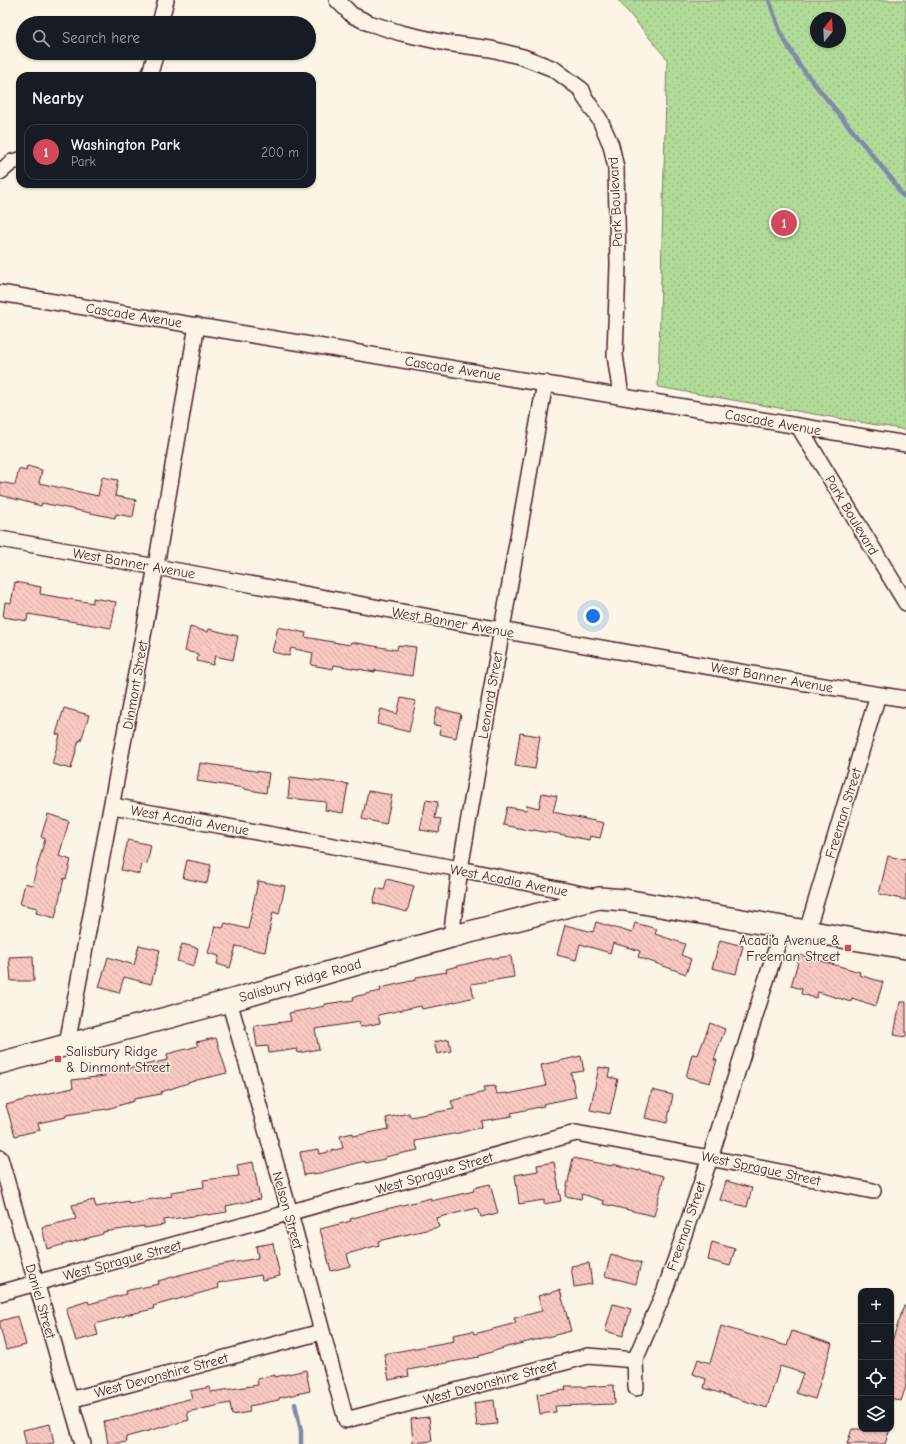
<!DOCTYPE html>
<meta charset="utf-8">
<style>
:root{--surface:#171b24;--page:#20242c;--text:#f1f3f6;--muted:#9ea1a6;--line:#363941;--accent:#d1495b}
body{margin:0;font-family:"Comic Neue",sans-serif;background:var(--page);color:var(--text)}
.controls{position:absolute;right:12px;bottom:12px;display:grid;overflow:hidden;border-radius:8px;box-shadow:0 1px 3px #0004}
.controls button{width:36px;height:36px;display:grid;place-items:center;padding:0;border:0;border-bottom:1px solid var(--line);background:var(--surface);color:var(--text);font:20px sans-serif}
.compass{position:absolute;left:810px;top:12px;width:36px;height:36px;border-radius:50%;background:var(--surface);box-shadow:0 1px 3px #0004;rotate:18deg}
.you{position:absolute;left:593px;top:616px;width:14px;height:14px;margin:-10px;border:3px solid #fff;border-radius:50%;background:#1a73e8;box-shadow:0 0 0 6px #1a73e833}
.badge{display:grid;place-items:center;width:26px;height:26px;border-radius:50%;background:var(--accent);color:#fff;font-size:13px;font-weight:700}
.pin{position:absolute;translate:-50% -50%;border:2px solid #fff;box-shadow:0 1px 4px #0006}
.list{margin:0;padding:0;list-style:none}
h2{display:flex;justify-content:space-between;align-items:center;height:52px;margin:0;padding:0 16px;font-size:17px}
h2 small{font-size:13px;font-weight:400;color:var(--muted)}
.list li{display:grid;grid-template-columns:26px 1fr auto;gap:12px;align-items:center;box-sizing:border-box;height:56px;margin:0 8px 8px;padding:0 8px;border:1px solid var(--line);border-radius:12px}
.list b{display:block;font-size:15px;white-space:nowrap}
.list p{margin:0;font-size:13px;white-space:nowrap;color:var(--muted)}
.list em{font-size:13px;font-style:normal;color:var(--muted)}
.icon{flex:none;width:22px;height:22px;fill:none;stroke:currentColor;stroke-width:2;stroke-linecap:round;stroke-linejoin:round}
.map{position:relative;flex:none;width:906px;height:1444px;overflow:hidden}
.search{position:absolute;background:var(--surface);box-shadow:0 1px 3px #0004;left:16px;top:16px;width:300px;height:44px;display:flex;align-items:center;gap:10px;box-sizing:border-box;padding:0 14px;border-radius:22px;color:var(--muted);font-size:15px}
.panel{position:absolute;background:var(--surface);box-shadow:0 1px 3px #0004;left:16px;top:72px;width:300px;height:116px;border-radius:12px}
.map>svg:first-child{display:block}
.park{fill:url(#park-dots);stroke:#7e7d62;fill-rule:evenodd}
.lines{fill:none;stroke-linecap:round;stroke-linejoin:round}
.stream{stroke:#7b8ca8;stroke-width:4.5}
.building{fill:url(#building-back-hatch);stroke:#4a1f2b}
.street-casing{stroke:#4a1f2b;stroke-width:18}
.secondary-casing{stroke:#4a1f2b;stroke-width:24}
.street{stroke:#fcf5e5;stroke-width:15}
.secondary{stroke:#fcf5e5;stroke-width:21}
.poi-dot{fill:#d1495b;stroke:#fcf5e5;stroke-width:1.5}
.labels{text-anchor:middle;stroke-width:3;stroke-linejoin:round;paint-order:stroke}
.street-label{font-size:14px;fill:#4a1f2b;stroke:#fcf5e5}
.poi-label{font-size:14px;fill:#4a1f2b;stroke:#fcf5e5;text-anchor:end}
</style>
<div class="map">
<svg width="906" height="1444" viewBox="0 0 906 1444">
<defs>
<pattern id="park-dots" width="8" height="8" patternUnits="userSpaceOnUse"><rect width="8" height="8" fill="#b1db98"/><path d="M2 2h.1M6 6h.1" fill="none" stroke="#9abc83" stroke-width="1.8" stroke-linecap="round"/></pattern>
<pattern id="building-back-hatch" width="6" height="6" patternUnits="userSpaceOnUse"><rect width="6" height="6" fill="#f9c9c2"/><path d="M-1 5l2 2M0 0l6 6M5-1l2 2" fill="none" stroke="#d7aca7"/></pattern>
</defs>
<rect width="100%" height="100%" fill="#fcf5e5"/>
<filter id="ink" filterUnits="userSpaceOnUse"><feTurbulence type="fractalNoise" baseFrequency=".025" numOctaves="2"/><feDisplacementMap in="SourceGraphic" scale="8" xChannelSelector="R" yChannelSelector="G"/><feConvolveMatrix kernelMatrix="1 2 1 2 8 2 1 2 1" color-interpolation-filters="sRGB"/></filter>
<g filter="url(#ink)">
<path class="park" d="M 618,0 L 906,0 L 906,430 L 658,387 L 667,59 ZM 816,18 L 840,18 L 840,42 L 816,42 Z"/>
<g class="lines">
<g class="stream">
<polyline points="769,0 781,34 800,66 894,182 901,194 906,197"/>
<polyline points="295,1404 301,1431 301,1444"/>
</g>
</g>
<g class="building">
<polygon points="27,466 42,470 39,483 98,496 102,477 118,480 115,496 136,500 133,517 116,514 115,518 42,503 41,506 0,495 0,482 15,485 19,469 26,471"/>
<polygon points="15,582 41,587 40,594 93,603 93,598 116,602 111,628 28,614 27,621 3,617 5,602 11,603"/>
<polygon points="190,627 208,632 209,629 238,636 233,660 215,656 213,665 197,661 198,654 185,651"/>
<polygon points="278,627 306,633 305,637 350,645 351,642 397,650 398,645 416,647 412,676 375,670 375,672 334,665 333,669 311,665 313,653 291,648 289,656 272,652"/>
<polygon points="401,698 416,701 409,732 377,724 381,709 397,714"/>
<polygon points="64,708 89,715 81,741 79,740 71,769 52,764 60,735 56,734"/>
<polygon points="437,708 461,714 456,738 439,734 441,726 433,725"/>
<polygon points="520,733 540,736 535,769 515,766"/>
<polygon points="200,763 269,773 266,793 244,789 244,788 197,781"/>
<polygon points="290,777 348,784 343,813 325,810 326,802 288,798"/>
<polygon points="368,791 392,795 386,824 362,819"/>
<polygon points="542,793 557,796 553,812 604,823 600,838 590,836 589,840 549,832 549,833 533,830 533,831 503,825 507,807 526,810 527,805 539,808"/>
<polygon points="426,800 438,802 435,818 441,819 439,833 420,830"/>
<polygon points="48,814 69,821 59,856 71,860 66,879 64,878 55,918 36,913 37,908 20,904 25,883 32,885 45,839 41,837"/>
<polygon points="128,840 151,845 147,864 142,863 140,874 121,870"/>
<polygon points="888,856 906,860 906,900 879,894"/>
<polygon points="187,860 211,865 207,883 183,878"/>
<polygon points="387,879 414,886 407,912 373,903 377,888 384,890"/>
<polygon points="258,881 285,886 279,914 273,912 265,952 236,946 230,968 217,964 219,956 208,953 215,926 223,928 225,923 248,929"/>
<polygon points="596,922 632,933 635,923 657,929 655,934 685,944 681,955 691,959 686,974 638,957 640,951 613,943 610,953 580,944 576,960 557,955 565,925 593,932"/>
<polygon points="720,940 743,946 736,974 712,968"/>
<polygon points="182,944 198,948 194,966 177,961"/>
<polygon points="139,945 160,950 151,984 124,977 119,993 99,987 108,957 134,965"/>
<polygon points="800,955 860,972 859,975 883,982 876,1006 852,998 851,1002 818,992 816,998 801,994 802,989 791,986"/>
<polygon points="33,956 34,981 11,981 9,957"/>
<polygon points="511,956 514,977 471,984 474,997 443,1005 422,1009 421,1006 378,1015 380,1023 360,1027 359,1022 315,1029 319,1049 298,1053 297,1049 269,1053 268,1046 257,1047 254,1026 291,1021 289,1013 325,1006 325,1004 354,1000 353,997 381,991 380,988 416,980 416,977 447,972 446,969 486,959"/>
<polygon points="900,1002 906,1002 906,1037 894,1035"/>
<polygon points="710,1023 725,1029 714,1060 717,1060 710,1083 686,1077 692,1054 698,1055"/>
<polygon points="216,1038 227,1073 197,1080 161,1092 161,1094 134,1099 134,1101 107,1109 66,1115 66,1117 38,1123 40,1130 15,1136 6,1105 41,1095 73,1088 72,1080 105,1076 104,1073 124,1067 125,1069 168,1060 167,1054 198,1046 196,1042"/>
<polygon points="449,1039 451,1051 437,1054 434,1042"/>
<polygon points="581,1056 584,1071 571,1073 576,1097 543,1104 544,1106 511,1113 512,1116 481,1121 482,1127 459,1133 415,1141 418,1150 385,1157 385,1159 365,1163 365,1161 320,1173 304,1175 300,1152 319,1149 320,1154 343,1148 340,1136 353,1133 353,1136 389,1129 386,1118 409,1113 410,1117 454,1109 451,1101 484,1092 484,1087 495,1086 497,1094 507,1093 508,1094 546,1086 541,1065"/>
<polygon points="599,1067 610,1069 608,1077 618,1079 610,1114 590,1110"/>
<polygon points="652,1090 673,1095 667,1123 645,1118"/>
<polygon points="573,1158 612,1166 613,1164 639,1171 639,1170 664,1176 654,1216 603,1204 604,1201 582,1194 581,1199 565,1196"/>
<polygon points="253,1162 260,1199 226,1206 227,1212 208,1215 208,1214 164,1220 164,1225 144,1228 144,1226 103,1232 103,1234 47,1249 42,1227 76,1219 72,1205 94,1200 96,1207 128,1201 128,1203 172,1196 171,1192 204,1187 203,1180 239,1176 237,1165"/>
<polygon points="554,1162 561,1201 544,1204 544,1200 519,1204 515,1175 538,1171 537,1165"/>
<polygon points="726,1181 752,1188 747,1207 720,1200"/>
<polygon points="490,1184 498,1213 481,1217 478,1208 436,1218 439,1227 378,1241 379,1245 347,1254 350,1266 331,1271 320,1229 351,1221 350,1219 374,1212 431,1198 431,1201 474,1191 473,1188"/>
<polygon points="712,1242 735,1249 730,1266 708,1260"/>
<polygon points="273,1243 280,1276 262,1280 261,1275 218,1283 219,1288 153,1306 154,1309 125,1315 125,1316 95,1324 98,1335 76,1341 66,1308 88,1301 89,1304 126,1294 125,1291 159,1284 158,1281 183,1274 214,1266 258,1258 256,1246"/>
<polygon points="611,1254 641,1263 636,1284 605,1276"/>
<polygon points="589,1263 592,1284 574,1287 571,1266"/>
<polygon points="560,1290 571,1331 507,1347 479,1356 479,1357 408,1370 409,1376 389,1380 384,1354 454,1341 453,1335 473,1331 474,1334 516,1323 514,1318 542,1311 538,1296"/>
<polygon points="613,1304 631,1309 623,1336 605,1331"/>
<polygon points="904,1306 906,1306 906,1386 901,1401 891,1398 891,1344"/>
<polygon points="18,1316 26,1345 6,1350 0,1326 0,1321"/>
<polygon points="721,1326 787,1346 792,1331 832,1344 815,1399 796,1393 803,1373 780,1366 767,1408 704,1388 706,1379 693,1374 698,1359 710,1363"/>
<polygon points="306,1370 310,1391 279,1398 279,1400 249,1406 250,1412 232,1415 230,1403 187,1412 189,1420 126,1437 127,1442 108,1444 104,1421 125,1417 192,1398 190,1391 210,1387 211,1392 258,1385 257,1379 275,1375 275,1377"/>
<polygon points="614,1385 615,1404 555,1406 556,1412 540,1414 537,1394 566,1390 565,1386 582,1386 583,1387"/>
<polygon points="494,1400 497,1424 477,1426 474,1403"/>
<polygon points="429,1417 432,1441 413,1443 411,1419"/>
<polygon points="50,1424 54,1443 48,1444 26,1444 23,1430"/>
<polygon points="852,1429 890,1429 885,1444 847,1444"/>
</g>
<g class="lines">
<g class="street-casing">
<g id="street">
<polyline points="337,0 352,15 369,23 401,33 446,43 491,49 523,57 554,69 582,90 585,98 600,120 611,145 616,168 618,264 615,355 621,396"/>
<polyline points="160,23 166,0"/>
<polyline points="149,76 156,53"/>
<polyline points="0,172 12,162 20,160"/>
<polyline points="0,293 906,444"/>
<polyline points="799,427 906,603"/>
<path d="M 0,539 C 302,592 603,652 906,699"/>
<polyline points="113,806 460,869 596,897"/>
<polyline points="807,931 878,695"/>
<polyline points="451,937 460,869 545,383"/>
<polyline points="229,1001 290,1213 346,1420 588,1356 635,1360"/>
<polyline points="67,1044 156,566 197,325"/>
<polyline points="0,1158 83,1444"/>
<polyline points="0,1293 576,1133 710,1158 873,1191"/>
<polyline points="636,1388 635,1360 665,1290 710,1158 783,927"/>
<polyline points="70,1400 321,1332"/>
</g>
</g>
<g class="secondary-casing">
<polyline id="secondary" points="0,1063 229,1001 451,937 599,898 625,900 689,911 906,948"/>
</g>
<use href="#street" class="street"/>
<use href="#secondary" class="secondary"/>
</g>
</g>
<g class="poi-dot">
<rect x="844" y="944" width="8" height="8" rx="2"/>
<rect x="54" y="1055" width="8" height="8" rx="2"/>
</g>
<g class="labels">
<g class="street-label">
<text transform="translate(615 202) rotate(-93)" y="5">Park Boulevard</text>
<text transform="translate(134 315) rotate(9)" y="5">Cascade Avenue</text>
<text transform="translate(453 368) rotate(9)" y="5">Cascade Avenue</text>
<text transform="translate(773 422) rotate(10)" y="5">Cascade Avenue</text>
<text transform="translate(852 515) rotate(59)" y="5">Park Boulevard</text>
<text transform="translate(134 563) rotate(10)" y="5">West Banner Avenue</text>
<text transform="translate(453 622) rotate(10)" y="5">West Banner Avenue</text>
<text transform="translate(772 677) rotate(10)" y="5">West Banner Avenue</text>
<text transform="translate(135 685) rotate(-80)" y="5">Dinmont Street</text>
<text transform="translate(490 695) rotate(-80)" y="5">Leonard Street</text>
<text transform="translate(843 813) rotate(-73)" y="5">Freeman Street</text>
<text transform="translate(190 820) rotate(10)" y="5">West Acadia Avenue</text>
<text transform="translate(509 880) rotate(11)" y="5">West Acadia Avenue</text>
<text transform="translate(300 980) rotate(-16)" y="5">Salisbury Ridge Road</text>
<text transform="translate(761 1168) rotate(12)" y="5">West Sprague Street</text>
<text transform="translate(434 1173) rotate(-16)" y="5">West Sprague Street</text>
<text transform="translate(288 1210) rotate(74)" y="5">Nelson Street</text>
<text transform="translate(686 1226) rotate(-71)" y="5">Freeman Street</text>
<text transform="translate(122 1260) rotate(-15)" y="5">West Sprague Street</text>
<text transform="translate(41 1301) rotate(74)" y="5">Daniel Street</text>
<text transform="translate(161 1375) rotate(-15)" y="5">West Devonshire Street</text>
<text transform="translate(490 1382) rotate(-15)" y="5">West Devonshire Street</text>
</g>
<g class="poi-label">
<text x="840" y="945">Acadia Avenue &amp;<tspan x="840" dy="16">Freeman Street</tspan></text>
<text x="66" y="1056" text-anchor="start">Salisbury Ridge<tspan x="66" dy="16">&amp; Dinmont Street</tspan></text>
</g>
</g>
</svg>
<div class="controls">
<button>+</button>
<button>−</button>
<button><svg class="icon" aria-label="locate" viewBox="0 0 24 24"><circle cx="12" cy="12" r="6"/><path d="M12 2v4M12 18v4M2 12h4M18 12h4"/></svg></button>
<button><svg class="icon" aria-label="layers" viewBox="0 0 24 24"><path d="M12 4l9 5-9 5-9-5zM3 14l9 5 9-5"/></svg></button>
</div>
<svg class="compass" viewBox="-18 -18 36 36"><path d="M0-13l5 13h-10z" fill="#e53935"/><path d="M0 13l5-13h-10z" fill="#9ea1a6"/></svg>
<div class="you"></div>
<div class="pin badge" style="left:784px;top:223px">1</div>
<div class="search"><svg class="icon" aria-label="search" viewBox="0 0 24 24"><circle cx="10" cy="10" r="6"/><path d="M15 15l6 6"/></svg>Search here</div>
<section class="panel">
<h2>Nearby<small></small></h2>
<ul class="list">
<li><span class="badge">1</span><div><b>Washington Park</b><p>Park</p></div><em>200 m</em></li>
</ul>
</section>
</div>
